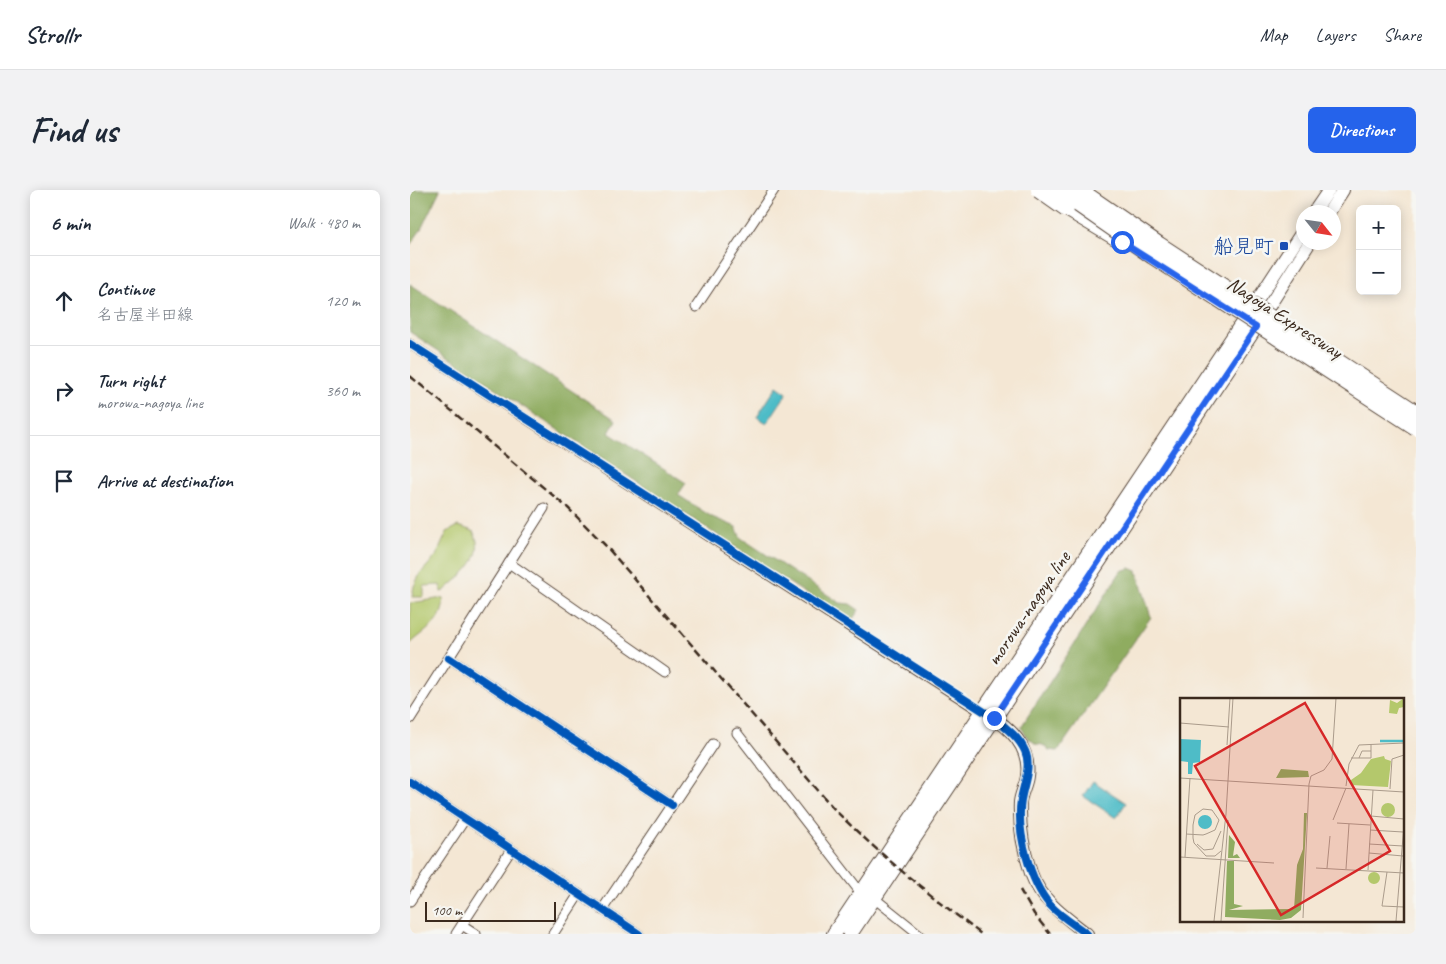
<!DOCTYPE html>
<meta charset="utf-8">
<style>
:root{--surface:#fff;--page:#f2f2f3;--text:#1f2937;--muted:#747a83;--line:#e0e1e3;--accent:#2563eb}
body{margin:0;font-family:Caveat,"Klee One",sans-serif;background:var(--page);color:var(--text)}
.controls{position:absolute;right:15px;top:15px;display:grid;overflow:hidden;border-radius:8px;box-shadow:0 2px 12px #0003}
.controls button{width:45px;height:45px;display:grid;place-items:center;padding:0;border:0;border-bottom:1px solid var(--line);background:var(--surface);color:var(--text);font:25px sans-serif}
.compass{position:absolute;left:886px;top:15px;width:45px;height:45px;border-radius:50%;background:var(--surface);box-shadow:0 2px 12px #0003;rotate:120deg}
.scale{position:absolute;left:15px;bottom:12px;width:131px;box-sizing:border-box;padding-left:5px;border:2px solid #3b2a1e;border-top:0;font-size:14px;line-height:18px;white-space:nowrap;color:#3b2a1e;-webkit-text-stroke:4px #f6f6f2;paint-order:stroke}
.stop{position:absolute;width:15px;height:15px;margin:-11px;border:4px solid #2563eb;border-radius:50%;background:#fff}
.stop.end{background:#2563eb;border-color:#fff;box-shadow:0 1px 5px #0008}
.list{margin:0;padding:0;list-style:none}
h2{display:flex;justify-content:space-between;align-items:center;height:65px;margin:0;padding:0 20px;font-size:21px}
h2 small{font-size:16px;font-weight:400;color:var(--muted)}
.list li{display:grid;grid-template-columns:32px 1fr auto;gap:15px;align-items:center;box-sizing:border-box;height:90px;padding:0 20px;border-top:1px solid var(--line)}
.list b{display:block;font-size:19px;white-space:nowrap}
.list p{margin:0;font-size:16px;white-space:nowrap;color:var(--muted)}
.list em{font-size:16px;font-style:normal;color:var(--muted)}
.icon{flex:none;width:28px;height:28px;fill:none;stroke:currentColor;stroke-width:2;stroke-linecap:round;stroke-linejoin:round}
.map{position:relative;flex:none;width:1006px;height:744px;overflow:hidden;border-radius:8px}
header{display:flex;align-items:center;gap:30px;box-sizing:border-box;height:70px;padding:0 25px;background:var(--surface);border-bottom:1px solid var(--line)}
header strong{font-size:24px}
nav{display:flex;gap:28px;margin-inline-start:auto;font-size:18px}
.intro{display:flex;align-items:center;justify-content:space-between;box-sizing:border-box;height:120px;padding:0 30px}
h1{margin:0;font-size:35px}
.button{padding:12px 22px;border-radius:8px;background:var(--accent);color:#fff;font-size:18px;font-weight:700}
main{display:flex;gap:30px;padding:0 30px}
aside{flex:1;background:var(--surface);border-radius:8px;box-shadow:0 2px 12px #0003}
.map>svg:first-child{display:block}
.green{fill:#b4c86c;stroke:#787945}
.forest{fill:#8fac60;stroke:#656b3f}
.water{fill:#4ebcc7;stroke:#447372}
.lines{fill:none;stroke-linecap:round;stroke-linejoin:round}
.street-casing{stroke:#574639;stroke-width:11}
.secondary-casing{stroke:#574639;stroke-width:14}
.primary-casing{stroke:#574639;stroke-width:16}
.street{stroke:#fff;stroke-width:9}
.secondary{stroke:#fff;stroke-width:12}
.primary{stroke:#fff;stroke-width:14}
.rail{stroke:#3b2a1e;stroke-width:2.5;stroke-dasharray:8 4;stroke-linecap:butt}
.highway-bridge-casing{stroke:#574639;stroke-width:18;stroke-linecap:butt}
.highway-bridge{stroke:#fff;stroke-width:16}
.cycleway-casing{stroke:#f6f6f2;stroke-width:11}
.cycleway{stroke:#0057b8;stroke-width:8}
.route{stroke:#2563eb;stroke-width:6}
.transit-dot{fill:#1a4fb4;stroke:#f6f6f2;stroke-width:2}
.labels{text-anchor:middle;stroke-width:5;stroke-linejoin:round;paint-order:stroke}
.transit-label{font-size:20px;fill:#164399;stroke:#f6f6f2;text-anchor:end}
.street-label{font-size:20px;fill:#3b2a1e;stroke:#f6f6f2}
.inset-river{fill:none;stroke:#4ebcc7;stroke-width:2.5}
.inset-road{fill:none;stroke:#aa9b8b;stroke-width:1}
.view{fill:#d62828;fill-opacity:0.15;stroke:#d62828;stroke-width:2.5}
.inset-edge{fill:none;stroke:#3b2a1e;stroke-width:2.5}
</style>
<header>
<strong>Strollr</strong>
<nav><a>Map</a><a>Layers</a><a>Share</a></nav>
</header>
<div class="intro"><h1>Find us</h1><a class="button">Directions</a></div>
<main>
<aside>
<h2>6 min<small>Walk · 480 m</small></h2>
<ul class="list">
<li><svg class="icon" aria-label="ahead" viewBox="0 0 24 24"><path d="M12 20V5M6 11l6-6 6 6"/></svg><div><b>Continue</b><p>名古屋半田線</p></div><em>120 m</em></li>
<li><svg class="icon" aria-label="right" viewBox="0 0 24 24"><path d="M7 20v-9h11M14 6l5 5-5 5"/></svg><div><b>Turn right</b><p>morowa-nagoya line</p></div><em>360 m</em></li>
<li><svg class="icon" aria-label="arrive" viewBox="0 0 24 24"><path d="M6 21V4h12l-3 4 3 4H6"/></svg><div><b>Arrive at destination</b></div></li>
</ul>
</aside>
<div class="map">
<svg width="1006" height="744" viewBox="0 0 1006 744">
<rect width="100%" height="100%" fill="#f6f6f2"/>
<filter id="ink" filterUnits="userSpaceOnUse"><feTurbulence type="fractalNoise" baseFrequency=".02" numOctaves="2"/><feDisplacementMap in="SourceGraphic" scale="10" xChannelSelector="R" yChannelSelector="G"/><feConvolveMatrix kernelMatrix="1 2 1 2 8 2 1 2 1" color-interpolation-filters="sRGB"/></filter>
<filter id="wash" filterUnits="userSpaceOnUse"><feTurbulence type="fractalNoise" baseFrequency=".0096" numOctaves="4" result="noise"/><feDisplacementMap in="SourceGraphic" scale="20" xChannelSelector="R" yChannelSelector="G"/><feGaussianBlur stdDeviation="1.12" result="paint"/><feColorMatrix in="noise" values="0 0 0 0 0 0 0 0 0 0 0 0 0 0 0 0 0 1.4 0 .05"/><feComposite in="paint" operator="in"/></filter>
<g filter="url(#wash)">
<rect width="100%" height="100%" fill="#f4e7d4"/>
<g class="green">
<path d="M 48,336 L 63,341 C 78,367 52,385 34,401 L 31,402 L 30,395 L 14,396 L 14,407 L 2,407 L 4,396 L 10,384 L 26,366 L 37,342 Z"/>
<path d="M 33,408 C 36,431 15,440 0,454 L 0,413 Z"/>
</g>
<g class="forest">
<polygon points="0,0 30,0 10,41 0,55"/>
<polygon points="0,94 203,228 206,230 199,243 276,293 268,305 302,327 326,337 331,348 430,413 440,414 449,420 440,433 0,142"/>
<polygon points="720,378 727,381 741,427 648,561 639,560 633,555 626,554 617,547 611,537 711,381"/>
</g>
<g class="water">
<polygon points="367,196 377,203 357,233 347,227"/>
<polygon points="683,591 716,613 706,628 673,606"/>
</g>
</g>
<g filter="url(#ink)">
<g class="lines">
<g class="street-casing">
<g id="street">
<polyline points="286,117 364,0"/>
<polyline points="0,154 572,522"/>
<polyline points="99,373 255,482"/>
<polyline points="39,468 262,615"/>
<polyline points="0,529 134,318"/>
<polyline points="327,543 451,703"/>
<polyline points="0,592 229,744"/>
<polyline points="464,708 509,744"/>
<polyline points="0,711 55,629"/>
<polyline points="192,720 303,554"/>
<polyline points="52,735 66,744"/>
<polyline points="46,744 101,660"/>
<polyline points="143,744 169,704"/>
</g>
</g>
<g class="secondary-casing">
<g id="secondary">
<polyline points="904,22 919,0"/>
<polyline points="919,22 933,0"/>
<polyline points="845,114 894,39"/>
<polyline points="856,121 900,52"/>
<path d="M 576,524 C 600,536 621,558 617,586 C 616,595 611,603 610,612 C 609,635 614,662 621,683 C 631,711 655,727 677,744"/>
</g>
</g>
<g class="primary-casing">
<g id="primary">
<polyline points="648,14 705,48"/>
<polyline points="424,744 842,119"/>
<polyline points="440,744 853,126"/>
</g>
</g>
<use href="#street" class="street"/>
<use href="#secondary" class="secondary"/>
<use href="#primary" class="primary"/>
<g class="rail">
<path d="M 0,186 L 158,318 L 195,355 L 425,620 C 471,666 520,705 571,744"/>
<polyline points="610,700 624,724 640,744"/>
</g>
<g class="highway-bridge-casing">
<g id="highway-bridge">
<polyline points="629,0 656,19"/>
<polyline points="648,0 743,66 1006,237"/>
<polyline points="669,0 749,55 1006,223"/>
</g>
</g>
<use href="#highway-bridge" class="highway-bridge"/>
<g class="cycleway-casing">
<g id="cycleway">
<path d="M 0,154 L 584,528 C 595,537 609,547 615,561 C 622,577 613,595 611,610 C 606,641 620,692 640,715 C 650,726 665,735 677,744"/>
<polyline points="39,468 262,615"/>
<polyline points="0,592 229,744"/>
</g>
</g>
<use href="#cycleway" class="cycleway"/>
</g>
</g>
<g class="lines" filter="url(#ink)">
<polyline class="route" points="584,528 846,137 712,52"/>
</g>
<rect class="transit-dot" x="869" y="51" width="10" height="10" rx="2.5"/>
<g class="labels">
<g class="transit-label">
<text x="864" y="63">船見町</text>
</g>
<g class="street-label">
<text transform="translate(875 127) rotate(33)" y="7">Nagoya Expressway</text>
<text transform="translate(618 418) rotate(-56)" y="7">morowa-nagoya line</text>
</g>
</g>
<g transform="translate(770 508)">
<rect width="224" height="224" fill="#f4e7d4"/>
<path d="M 224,0 L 224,9 L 219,10 L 217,16 L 209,15 L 210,2 L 217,5 ZM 204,58 L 205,61 L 211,63 L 208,89 L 171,87 L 171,82 L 181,75 L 191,61 ZM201 112a7 7 0 1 1 14 0a7 7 0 1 1-14 0ZM188 180a6 6 0 1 1 12 0a6 6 0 1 1-12 0Z" fill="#b4c86c"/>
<path d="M 101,71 L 128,73 L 129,79 L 96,80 ZM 124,115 L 127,115 L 121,212 L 111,220 L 100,222 L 45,219 L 47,163 L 54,163 L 54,206 L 63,208 L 49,212 L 114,211 L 117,167 L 123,151 ZM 49,137 L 55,144 L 53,158 L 57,156 L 60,160 L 48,160 Z" fill="#8fac60"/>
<path d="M 0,41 L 21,42 L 20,64 L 13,65 L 12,76 L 8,76 L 8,64 L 0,63 ZM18 124a7 7 0 1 1 14 0a7 7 0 1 1-14 0Z" fill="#4ebcc7"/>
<path class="inset-river" d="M 200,43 L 224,43"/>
<path class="inset-road" d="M 0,25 L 49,29M 47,47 L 50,0M 171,60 L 191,60 L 191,46M 179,60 L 182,53 L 191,53M 0,80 L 224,94M 166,88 L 169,66 L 179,47 L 224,45M 210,91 L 212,61 L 224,57M 191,118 L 224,121M 153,122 L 166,90M 157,125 L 190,127M 190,132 L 223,134M 6,136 L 23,137 L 26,136 L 35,132 L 39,122 L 32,112 L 23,111 L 15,117 L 13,127 L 13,140 L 14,145 L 26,158 L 35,158 L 41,153M 17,146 L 24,152 L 33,151 L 41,133M 189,146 L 223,148M 189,155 L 223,158M 0,159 L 94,165M 5,159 L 10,80M 136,170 L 224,175M 147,170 L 150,138M 166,171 L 169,126M 188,172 L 193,92M 207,174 L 202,208 L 224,209M 123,220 L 129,86 L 131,78 L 144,72 L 152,61 L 156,0M 34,223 L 46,116 L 53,0M 41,223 L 48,122M 216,223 L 224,127"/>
<path class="view" d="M 125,5 L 210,153 L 101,217 L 15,68 Z"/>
<rect width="224" height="224" class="inset-edge"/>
</g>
</svg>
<div class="controls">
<button>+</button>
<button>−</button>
</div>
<svg class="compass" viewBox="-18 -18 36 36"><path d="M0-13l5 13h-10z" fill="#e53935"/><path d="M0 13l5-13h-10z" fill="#747a83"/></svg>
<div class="scale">100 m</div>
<div class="stop" style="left:712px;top:52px"></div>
<div class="stop end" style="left:584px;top:528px"></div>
</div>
</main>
